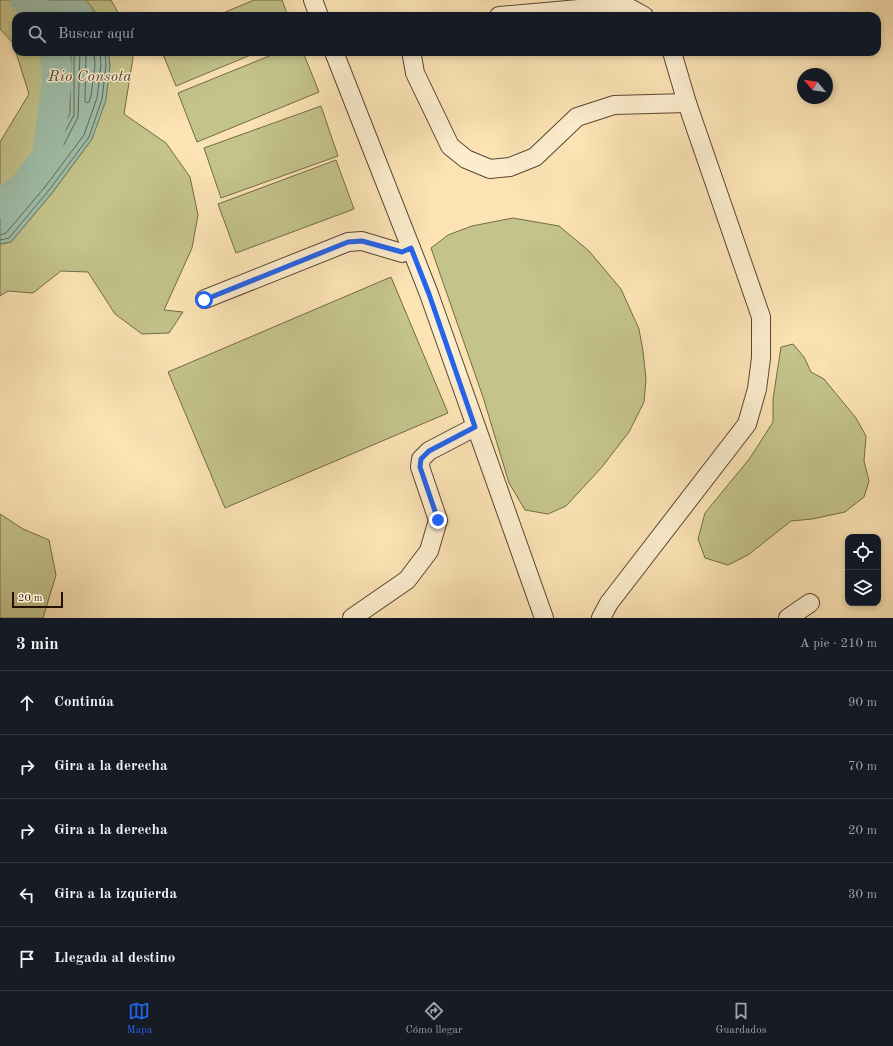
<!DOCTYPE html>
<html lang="es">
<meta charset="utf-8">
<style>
:root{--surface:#171b24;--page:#242831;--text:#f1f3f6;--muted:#9ea1a6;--line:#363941;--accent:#2563eb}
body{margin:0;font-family:"Old Standard TT",serif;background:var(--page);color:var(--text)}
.controls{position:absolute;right:12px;bottom:12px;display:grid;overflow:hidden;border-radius:8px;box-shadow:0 2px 6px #0003}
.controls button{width:36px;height:36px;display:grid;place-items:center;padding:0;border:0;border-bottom:1px solid var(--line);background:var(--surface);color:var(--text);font:20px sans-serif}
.compass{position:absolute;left:797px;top:68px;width:36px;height:36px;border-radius:50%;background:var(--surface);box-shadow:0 2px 6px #0003;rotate:299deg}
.scale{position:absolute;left:12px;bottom:10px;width:51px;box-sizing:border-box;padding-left:4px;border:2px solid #251006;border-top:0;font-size:11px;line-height:14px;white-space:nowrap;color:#251006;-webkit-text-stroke:3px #fcedce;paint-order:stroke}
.stop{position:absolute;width:12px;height:12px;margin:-9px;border:3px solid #2563eb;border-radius:50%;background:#fff}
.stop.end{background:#2563eb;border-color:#fff;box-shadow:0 1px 4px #0008}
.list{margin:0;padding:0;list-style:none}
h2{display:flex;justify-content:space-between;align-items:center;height:52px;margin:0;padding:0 16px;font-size:17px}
h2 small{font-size:13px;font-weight:400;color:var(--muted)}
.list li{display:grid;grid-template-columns:26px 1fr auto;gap:12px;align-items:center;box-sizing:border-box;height:64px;padding:0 16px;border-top:1px solid var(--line)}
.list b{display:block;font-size:15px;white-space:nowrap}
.list em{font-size:13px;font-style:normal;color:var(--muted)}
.icon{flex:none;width:22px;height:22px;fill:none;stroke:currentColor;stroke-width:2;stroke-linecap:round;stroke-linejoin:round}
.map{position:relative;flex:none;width:893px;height:618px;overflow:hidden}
.search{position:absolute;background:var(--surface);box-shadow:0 2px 6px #0003;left:12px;right:12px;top:12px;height:44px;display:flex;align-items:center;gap:10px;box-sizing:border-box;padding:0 14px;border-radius:12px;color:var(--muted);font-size:15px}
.sheet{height:372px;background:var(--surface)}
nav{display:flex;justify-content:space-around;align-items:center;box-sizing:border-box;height:56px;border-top:1px solid var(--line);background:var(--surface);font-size:11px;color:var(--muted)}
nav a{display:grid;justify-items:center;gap:2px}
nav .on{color:var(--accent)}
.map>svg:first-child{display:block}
.green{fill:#c3c38a;stroke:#746a48}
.water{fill:#9fbeaa;stroke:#6e7868}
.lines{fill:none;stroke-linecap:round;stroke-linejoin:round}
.shore{stroke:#626758;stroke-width:1}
.river{stroke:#9fbeaa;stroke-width:30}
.minor-casing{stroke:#5a4532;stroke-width:20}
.minor{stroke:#fcedce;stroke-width:18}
.route{stroke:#2563eb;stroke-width:5}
.labels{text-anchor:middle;stroke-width:3;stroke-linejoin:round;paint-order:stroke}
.water-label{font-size:16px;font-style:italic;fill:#504d3f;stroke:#fcedce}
</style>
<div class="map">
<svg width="893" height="618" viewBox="0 0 893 618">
<rect width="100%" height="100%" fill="#fbe3b4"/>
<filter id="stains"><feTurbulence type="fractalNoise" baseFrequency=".005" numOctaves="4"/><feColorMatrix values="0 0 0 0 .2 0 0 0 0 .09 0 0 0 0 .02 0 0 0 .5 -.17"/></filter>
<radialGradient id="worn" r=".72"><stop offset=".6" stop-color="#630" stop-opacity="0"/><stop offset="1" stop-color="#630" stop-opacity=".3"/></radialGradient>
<g class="green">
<polygon points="0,0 37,0 52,16 16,16 16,52 71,52 70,113 47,157 21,190 0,205 0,142 29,94 13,43 0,29"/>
<polygon points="85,0 111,0 120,16 97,16 91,6"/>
<polygon points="254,0 282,0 288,16 216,16"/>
<polygon points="108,52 132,52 133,58 124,114 166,143 190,177 198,215 192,248 164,310 183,312 169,333 142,334 115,314 88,272 61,271 33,293 8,291 0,296 0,244 11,242 52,193 92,139 110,65"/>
<polygon points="162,52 258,52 176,86"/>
<polygon points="279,52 303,52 319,92 197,142 178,93"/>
<polygon points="321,106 338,156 221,198 204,148"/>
<polygon points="336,160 354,209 236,253 218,204"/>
<polygon points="513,218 559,226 589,251 621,289 639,329 643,351 646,379 644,402 629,432 602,467 566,506 548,514 525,510 509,483 483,397 431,248 448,235 472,226"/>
<polygon points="391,277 448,413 225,508 168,372"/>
<polygon points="793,344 804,357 811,372 824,379 856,418 866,436 864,461 869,481 864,497 845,512 812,519 791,521 748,555 728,565 705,558 698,539 705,513 750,458 773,422 773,399 781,347"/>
<polygon points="0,514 23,529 49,540 56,575 43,618 0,618"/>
</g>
<g class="water">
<polygon points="37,0 85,0 91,6 97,16 52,16"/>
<polygon points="71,52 108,52 110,65 106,100 92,139 52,193 11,242 0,244 0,205 21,190 47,157 70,113"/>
</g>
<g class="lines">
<g class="shore">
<polyline points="86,52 85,101 87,103 89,102 91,96 95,65 94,52"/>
<polyline points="0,208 4,207 24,193 50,160 74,115 74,52"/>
<polyline points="0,213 6,212 28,195 55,162 78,117 80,52"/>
<polyline points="0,235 6,233 45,187 84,135 97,98 101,65 100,52"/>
<polyline points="0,240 9,238 49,190 89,137 102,99 106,65 105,52"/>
</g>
<g class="river">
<polyline points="25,0 43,16"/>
<polyline points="0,203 21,190 47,157 57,80 55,52"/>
</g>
<g class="minor-casing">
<g id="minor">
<polyline points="313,0 319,16"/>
<polyline points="499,16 624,5 644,16"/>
<polyline points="334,52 429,294 544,618"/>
<polyline points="413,52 412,56 415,73 450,146 466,159 490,169 510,167 535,157 577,117 614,105 687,103"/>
<polyline points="205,299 348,242 362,241 402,253 411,248"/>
<polyline points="352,618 407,580 429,551 438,520 420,467 421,459 429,451 475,427"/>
<polyline points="601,618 609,603 747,424 757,389 761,358 761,317 687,103 672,52"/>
<polyline points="788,618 810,603"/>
</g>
</g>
<use href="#minor" class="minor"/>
</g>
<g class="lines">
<polyline class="route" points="204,300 348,242 362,241 402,252 411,248 429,294 475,427 429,451 421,459 420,467 438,520"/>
</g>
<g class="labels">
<g class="water-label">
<text x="90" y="81">Rio Consota</text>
</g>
</g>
<rect width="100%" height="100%" filter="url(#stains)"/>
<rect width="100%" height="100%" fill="url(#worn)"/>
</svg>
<div class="controls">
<button><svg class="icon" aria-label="locate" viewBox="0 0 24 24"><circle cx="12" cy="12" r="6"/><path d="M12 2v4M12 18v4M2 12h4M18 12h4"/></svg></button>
<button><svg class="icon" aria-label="layers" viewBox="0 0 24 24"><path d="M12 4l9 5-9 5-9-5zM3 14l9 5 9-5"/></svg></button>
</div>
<svg class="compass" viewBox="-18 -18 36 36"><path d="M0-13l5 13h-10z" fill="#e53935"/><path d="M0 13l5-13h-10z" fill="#9ea1a6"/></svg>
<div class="scale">20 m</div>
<div class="stop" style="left:204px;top:300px"></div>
<div class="stop end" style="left:438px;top:520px"></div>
<div class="search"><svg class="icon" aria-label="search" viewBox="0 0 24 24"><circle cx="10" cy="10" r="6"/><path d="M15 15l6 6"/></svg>Buscar aquí</div>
</div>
<section class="sheet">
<h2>3 min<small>A pie · 210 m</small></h2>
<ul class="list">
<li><svg class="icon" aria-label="ahead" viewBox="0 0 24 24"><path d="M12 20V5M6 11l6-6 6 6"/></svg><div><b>Continúa</b></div><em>90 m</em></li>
<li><svg class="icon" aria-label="right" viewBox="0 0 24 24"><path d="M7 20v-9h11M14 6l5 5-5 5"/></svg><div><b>Gira a la derecha</b></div><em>70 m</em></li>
<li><svg class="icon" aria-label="right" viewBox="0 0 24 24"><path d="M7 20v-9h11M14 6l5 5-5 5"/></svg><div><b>Gira a la derecha</b></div><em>20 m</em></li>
<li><svg class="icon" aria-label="left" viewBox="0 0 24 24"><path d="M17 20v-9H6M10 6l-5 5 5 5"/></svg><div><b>Gira a la izquierda</b></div><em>30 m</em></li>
<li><svg class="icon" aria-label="arrive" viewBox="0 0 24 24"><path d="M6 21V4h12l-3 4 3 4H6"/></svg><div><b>Llegada al destino</b></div></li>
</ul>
</section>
<nav>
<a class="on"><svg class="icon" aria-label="map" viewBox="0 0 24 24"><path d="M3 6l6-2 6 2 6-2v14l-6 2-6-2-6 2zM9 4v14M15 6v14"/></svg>Mapa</a>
<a><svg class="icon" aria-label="directions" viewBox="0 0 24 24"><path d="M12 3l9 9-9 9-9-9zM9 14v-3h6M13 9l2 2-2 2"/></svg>Cómo llegar</a>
<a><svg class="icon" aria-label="saved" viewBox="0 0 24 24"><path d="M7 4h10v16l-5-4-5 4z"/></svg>Guardados</a>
</nav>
